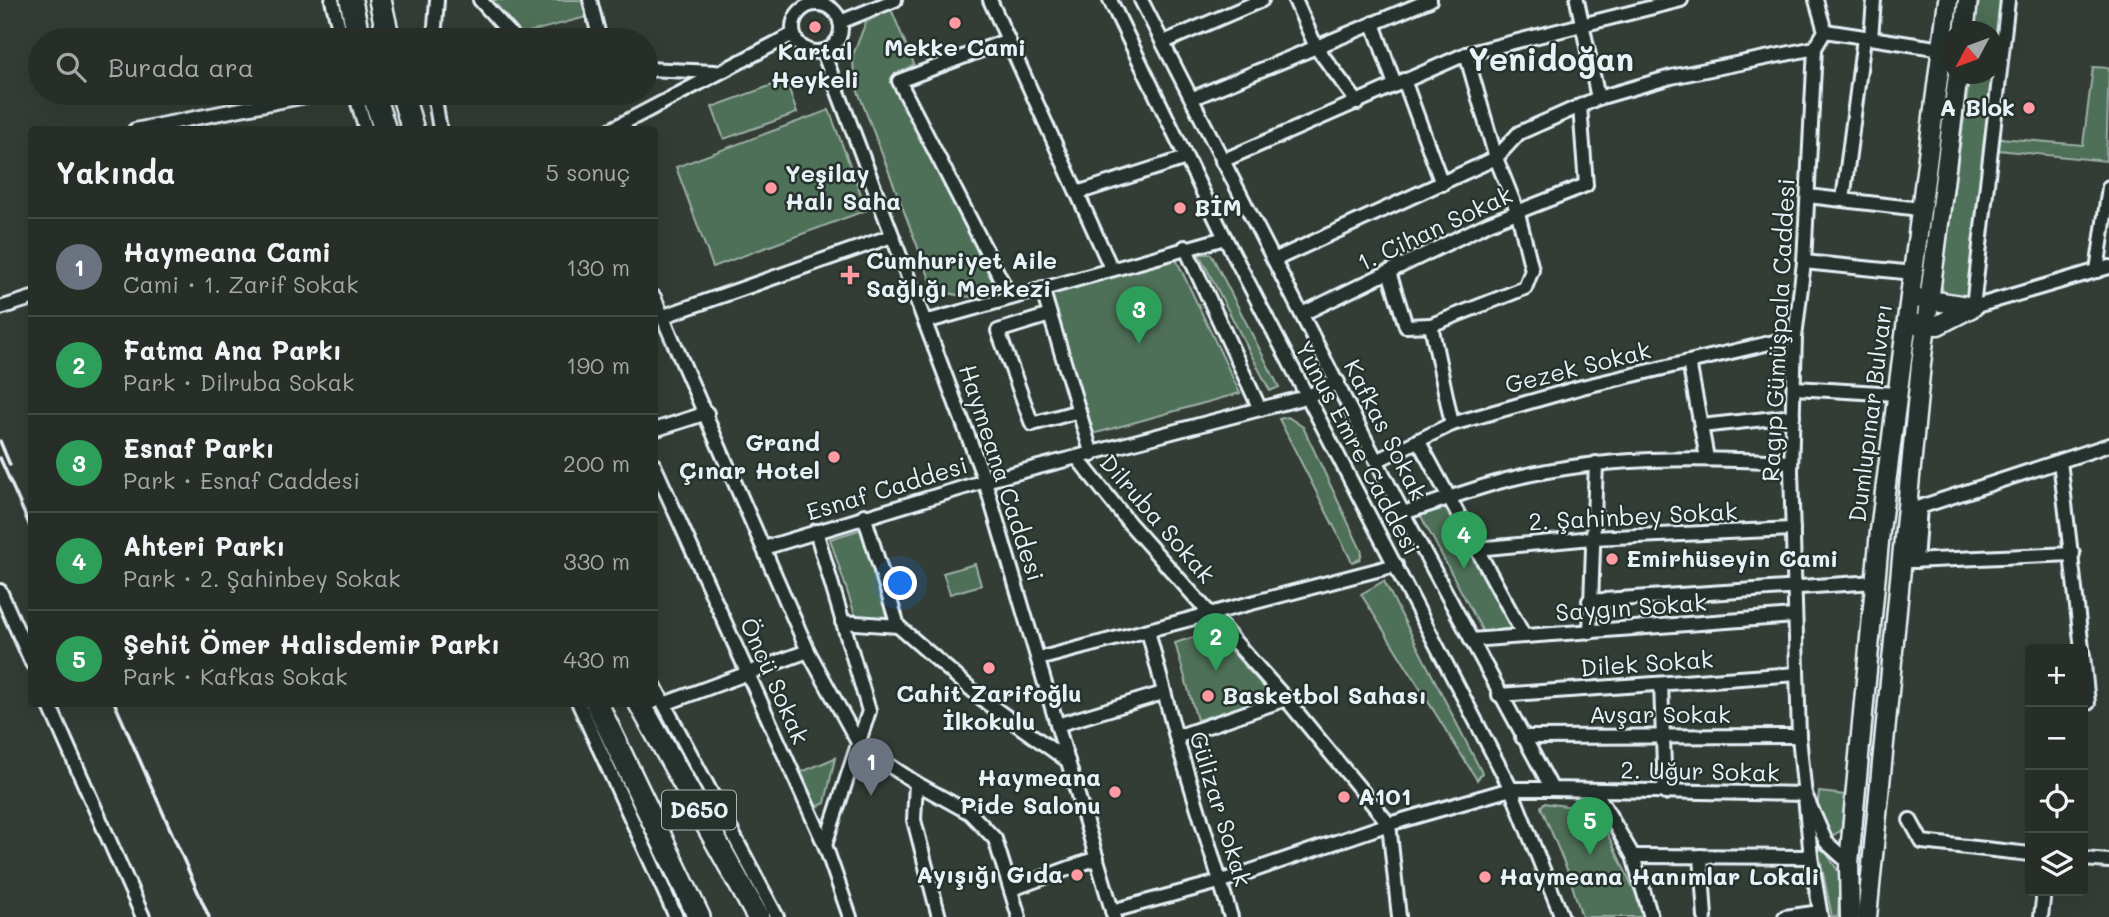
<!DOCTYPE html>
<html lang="tr">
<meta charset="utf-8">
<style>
:root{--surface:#272e28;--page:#333a34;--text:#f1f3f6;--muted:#a4a8a8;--line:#434a45;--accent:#ff9aa2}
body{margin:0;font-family:Mali,sans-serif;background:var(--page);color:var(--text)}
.controls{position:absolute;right:21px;bottom:21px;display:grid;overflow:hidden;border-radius:7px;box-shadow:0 7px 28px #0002}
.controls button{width:63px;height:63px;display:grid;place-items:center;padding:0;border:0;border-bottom:2px solid var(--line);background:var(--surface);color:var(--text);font:35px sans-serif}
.compass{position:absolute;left:1941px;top:21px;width:63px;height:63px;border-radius:50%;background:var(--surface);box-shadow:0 7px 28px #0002;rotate:229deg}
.you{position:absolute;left:901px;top:584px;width:24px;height:24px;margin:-18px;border:5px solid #fff;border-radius:50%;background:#1a73e8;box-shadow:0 0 0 10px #1a73e833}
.badge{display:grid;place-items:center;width:46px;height:46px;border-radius:50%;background:var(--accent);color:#fff;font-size:23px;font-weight:700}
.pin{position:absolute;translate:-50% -58px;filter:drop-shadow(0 2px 4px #0008)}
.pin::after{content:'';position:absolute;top:37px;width:24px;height:21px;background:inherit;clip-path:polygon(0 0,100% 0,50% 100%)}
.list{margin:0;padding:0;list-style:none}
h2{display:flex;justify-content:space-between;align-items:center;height:91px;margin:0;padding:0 28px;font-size:30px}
h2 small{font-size:23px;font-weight:400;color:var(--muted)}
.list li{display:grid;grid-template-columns:46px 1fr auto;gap:21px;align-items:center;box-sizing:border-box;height:98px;padding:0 28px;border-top:2px solid var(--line)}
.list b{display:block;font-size:26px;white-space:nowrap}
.list p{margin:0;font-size:23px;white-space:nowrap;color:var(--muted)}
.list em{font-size:23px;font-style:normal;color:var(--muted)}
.icon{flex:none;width:38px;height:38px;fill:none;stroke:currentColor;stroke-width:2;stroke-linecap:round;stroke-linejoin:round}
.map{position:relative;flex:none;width:2109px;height:917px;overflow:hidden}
.search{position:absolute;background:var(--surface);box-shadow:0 7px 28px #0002;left:28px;top:28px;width:630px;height:77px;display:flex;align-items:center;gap:18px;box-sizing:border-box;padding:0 24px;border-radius:38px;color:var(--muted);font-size:26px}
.panel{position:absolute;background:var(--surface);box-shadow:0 7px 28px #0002;left:28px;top:126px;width:630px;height:581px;border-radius:7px}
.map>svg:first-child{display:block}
.green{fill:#506f59;stroke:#9cb0a8;stroke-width:2}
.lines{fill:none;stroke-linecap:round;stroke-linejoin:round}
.minor-casing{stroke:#e8f1f8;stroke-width:18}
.secondary-casing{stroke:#e8f1f8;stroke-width:23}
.trunk-casing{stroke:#e8f1f8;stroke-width:26}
.minor{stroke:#26332d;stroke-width:12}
.secondary{stroke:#26332d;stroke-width:18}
.trunk{stroke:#26332d;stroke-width:21}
.rail{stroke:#e8f1f8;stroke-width:3.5}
.poi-dot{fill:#ff9aa2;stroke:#26332d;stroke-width:2.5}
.labels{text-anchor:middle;stroke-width:5;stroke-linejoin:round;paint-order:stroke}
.shield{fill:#26332d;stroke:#aeb8bb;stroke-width:2}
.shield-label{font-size:23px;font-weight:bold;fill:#e8f1f8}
.poi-label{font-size:24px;font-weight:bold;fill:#e8f1f8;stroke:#26332d;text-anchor:start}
.street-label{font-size:24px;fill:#e8f1f8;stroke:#26332d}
.district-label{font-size:32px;font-weight:bold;fill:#e8f1f8;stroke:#26332d}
</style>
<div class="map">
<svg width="2109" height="917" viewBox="0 0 2109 917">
<rect width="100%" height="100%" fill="#343d35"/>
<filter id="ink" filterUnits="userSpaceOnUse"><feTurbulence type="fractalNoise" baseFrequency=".0143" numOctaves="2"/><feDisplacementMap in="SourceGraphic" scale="14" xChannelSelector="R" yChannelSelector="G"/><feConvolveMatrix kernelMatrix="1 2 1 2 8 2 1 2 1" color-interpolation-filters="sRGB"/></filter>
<g filter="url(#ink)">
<g class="green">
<polygon points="492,0 586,0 590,16 522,34"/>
<polygon points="1979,0 2008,0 1973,289 1966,296 1951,299 1944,293 1941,285 1970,74 1994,74 1994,32 1975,31"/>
<path d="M 891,9 L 914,64 L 892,78 L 998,292 C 974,301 957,297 933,287 L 854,81 L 853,55 L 866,22 Z"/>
<polygon points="2093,67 2109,68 2106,161 1998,150 2000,138 2083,145"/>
<polygon points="786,80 797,113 724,139 712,107"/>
<polygon points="829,110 867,210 713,267 676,167"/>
<polygon points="1199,254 1211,254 1279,387 1270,391"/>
<polygon points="1175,257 1240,393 1089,435 1049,295"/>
<polygon points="1288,417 1303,427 1362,552 1360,559 1352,562 1279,419"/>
<polygon points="1443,503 1513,628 1483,632 1417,509"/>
<polygon points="862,529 893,623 857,621 830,539"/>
<polygon points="975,564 981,585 950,594 943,573"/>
<polygon points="1384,581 1482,773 1477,780 1361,594"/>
<polygon points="1213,631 1274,698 1197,720 1175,643"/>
<polygon points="835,758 825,803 817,807 813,804 799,773"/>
<polygon points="1819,792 1845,795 1844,829 1828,838 1817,809"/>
<polygon points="1544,803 1588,809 1598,814 1647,917 1582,917 1568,872 1541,807"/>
<polygon points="1822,846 1840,874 1838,917 1832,917 1818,848"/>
</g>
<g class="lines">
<g class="minor-casing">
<g id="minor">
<polyline points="332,0 342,40"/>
<polyline points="480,0 516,40"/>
<polyline points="590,0 600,40"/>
<polyline points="990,0 1111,268"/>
<polyline points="1110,0 1225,238 1511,789 1562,917"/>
<polyline points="1141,0 1403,513 1552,789 1805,794 1826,842 1849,863"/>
<polyline points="1295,0 1316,47 1358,103"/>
<polyline points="1577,0 1598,98"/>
<polyline points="1816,0 1825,31 1815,48 1804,262 1795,337 1791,471 1799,736 1811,857 1821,917"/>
<polyline points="2008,0 1973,307 2109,267"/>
<circle cx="817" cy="28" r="24"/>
<polyline points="840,22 895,0"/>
<polyline points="1373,23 1395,85"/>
<polyline points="1825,31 1942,49"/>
<polyline points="1871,38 1874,0"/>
<polyline points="434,40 437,0"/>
<polyline points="1008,40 899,81 1010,297"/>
<polyline points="1164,42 1262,0"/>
<polyline points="823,52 985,481 1114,917"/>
<polyline points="646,69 715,72"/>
<polyline points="1404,80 1442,184"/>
<polyline points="355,93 366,130"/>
<polyline points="434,93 440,130"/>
<polyline points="1193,98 1430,0"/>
<polyline points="135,130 321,93"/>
<polyline points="610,130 793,34"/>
<polyline points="1222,161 1466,54 1681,0"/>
<polyline points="1077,193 1186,158"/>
<polyline points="1808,196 1920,209"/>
<polyline points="1843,200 1864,38"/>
<polyline points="1185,247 1260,409"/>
<polyline points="1274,260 1496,158 1519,133 1598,98 1671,77 1815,48"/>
<polyline points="1804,262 1914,273"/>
<polyline points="2097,271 2109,187"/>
<polyline points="1389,272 1406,326 1431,325 1452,424"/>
<polyline points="1042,288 1092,455"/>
<polyline points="654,297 808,651 860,746 916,783 970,813 995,839 1019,917"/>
<polyline points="0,308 32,298"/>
<polyline points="1302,314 1489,223 1586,185 1580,106"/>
<polyline points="1050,315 998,331 1032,424 1079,411"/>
<polyline points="664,316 892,236"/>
<polyline points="925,322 1225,238"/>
<polyline points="1431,325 1525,288 1532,270 1518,213 1496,158 1466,54"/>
<polyline points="1689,362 1707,458"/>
<polyline points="1795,388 1897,394"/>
<polyline points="1701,426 1793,416"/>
<polyline points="654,430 707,413"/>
<polyline points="1418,440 1524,636"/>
<polyline points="1078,459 1130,524 1286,699 1389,824 1399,917"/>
<polyline points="1378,460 1452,424 1582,387 1795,337"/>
<polyline points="2060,461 2082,649"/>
<polyline points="654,465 825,845 850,917"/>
<path d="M 1403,513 C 1439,502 1474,488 1510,479 C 1602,456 1697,457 1791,462"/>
<polyline points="864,515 898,626 987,703 1068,761"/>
<polyline points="816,531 869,711 825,845"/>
<polyline points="764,548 985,481 1306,397 1338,382"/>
<polyline points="1476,549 1592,538 1793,529"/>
<polyline points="1909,561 2073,554"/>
<polyline points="1916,561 1920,507 2109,445"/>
<polyline points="0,591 32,663"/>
<polyline points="1589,601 1875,582"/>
<polyline points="842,622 898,626"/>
<polyline points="1148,631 1176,737 1231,917"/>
<polyline points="1590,632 1596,463"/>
<polyline points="1471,640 1795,616"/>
<polyline points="2083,655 2088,703"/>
<polyline points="1038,659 1396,565"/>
<polyline points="1661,684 1665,793"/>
<polyline points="654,685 777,917"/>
<polyline points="1499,695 1797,674"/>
<polyline points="49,704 143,917"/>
<polyline points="579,704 676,917"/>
<polyline points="664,704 808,651"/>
<polyline points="1057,725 1163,693"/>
<polyline points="1176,737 1286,699"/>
<polyline points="1522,737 1799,736"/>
<polyline points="916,783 914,820 939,917"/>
<polyline points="1596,792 1633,856 1651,917"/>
<polyline points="1910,820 1922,842 2030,854"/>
<polyline points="1633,856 1811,857"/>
<polyline points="1701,856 1705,917"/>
<polyline points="2083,859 2109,861"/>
<polyline points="1012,889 1097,858"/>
<polyline points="1112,911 1219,882 1389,824 1511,789 1552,789"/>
<polyline points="1785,917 1820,912"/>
<polyline points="2041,917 2044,891"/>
</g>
</g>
<g class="secondary-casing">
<g id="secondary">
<polyline points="1964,32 1968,0"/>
<polyline points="1915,324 1938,325 1973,307 1917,298"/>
<polyline points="1850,917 1849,863 1880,531 1948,0"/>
<polyline points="1867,917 1921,364 1958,74"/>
</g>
</g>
<g class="trunk-casing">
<g id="trunk">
<polyline points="351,0 359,40"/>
<polyline points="380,0 389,40"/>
<polyline points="373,93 385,130"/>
<polyline points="402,93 413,130"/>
<polyline points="597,704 699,917"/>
<polyline points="640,704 758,917"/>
</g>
</g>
<use href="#minor" class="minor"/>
<use href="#secondary" class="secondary"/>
<use href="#trunk" class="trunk"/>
<g class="rail">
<polyline points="0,441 10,465"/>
<polyline points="0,458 32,531"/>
<polyline points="115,704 209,917"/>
</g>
</g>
</g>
<g class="poi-dot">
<circle cx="955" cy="23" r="7"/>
<circle cx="815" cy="27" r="7"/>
<circle cx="2029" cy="108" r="7"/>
<circle cx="771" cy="188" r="7"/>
<circle cx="1180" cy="208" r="7"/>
<path d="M846.5 264.5h7v7h7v7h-7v7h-7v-7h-7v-7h7z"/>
<circle cx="834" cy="457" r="7"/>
<circle cx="1612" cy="559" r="7"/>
<circle cx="989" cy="668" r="7"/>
<circle cx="1208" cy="696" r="7"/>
<circle cx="1115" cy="792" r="7"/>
<circle cx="1344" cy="797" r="7"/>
<circle cx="1077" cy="875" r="7"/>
<circle cx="1485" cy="877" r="7"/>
</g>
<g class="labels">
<rect class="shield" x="662" y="790.5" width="74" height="39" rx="5"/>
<g class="shield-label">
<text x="699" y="818">D650</text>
</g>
<g class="poi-label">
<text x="955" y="56" text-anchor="middle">Mekke Cami</text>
<text x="815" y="60" text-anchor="middle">Kartal<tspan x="815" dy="28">Heykeli</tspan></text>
<text x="2015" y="116" text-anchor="end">A Blok</text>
<text x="785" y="182">Yeşilay<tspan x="785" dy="28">Halı Saha</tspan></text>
<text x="1194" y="216">BİM</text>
<text x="866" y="269">Cumhuriyet Aile<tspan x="866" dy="28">Sağlığı Merkezi</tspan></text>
<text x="820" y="451" text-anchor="end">Grand<tspan x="820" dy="28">Çınar Hotel</tspan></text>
<text x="1626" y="567">Emirhüseyin Cami</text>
<text x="989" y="702" text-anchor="middle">Cahit Zarifoğlu<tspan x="989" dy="28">İlkokulu</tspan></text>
<text x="1222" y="704">Basketbol Sahası</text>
<text x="1101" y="786" text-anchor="end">Haymeana<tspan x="1101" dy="28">Pide Salonu</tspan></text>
<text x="1358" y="805">A101</text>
<text x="1063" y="883" text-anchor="end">Ayışığı Gıda</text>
<text x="1499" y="885">Haymeana Hanımlar Lokali</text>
</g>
<g class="street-label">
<text transform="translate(1435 229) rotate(-25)" y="8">1. Cihan Sokak</text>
<text transform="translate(1779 330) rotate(-87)" y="8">Ragıp Gümüşpala Caddesi</text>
<text transform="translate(1578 368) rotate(-14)" y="8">Gezek Sokak</text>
<text transform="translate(1871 413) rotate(-83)" y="8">Dumlupınar Bulvarı</text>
<text transform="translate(1385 430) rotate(63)" y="8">Kafkas Sokak</text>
<text transform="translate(1357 448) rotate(62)" y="8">Yunus Emre Caddesi</text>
<text transform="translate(1001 473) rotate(72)" y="8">Haymeana Caddesi</text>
<text transform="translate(887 489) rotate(-17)" y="8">Esnaf Caddesi</text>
<text transform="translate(1633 517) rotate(-3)" y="8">2. Şahinbey Sokak</text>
<text transform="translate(1157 519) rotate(49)" y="8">Dilruba Sokak</text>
<text transform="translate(1631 608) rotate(-4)" y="8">Saygın Sokak</text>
<text transform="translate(1647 664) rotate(-4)" y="8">Dilek Sokak</text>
<text transform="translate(774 681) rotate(66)" y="8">Öncü Sokak</text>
<text x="1660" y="723">Avşar Sokak</text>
<text transform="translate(1700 772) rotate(1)" y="8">2. Uğur Sokak</text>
<text transform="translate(1220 809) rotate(73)" y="8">Gülizar Sokak</text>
</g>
<g class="district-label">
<text x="1551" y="71">Yenidoğan</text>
</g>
</g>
</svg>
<div class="controls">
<button>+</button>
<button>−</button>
<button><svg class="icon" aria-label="locate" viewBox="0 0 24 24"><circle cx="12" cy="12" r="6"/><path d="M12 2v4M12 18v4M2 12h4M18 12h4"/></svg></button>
<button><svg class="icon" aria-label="layers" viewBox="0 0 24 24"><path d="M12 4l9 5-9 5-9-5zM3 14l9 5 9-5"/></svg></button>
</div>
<svg class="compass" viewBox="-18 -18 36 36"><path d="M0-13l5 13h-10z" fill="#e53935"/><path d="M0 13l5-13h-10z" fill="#a4a8a8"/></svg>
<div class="you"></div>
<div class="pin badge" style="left:871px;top:796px;background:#6b7280">1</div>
<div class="pin badge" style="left:1216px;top:671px;background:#2e9e5b">2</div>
<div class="pin badge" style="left:1139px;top:344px;background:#2e9e5b">3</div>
<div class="pin badge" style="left:1464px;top:569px;background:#2e9e5b">4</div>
<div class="pin badge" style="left:1590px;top:855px;background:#2e9e5b">5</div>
<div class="search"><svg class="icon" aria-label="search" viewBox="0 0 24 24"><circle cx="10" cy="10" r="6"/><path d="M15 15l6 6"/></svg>Burada ara</div>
<section class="panel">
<h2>Yakında<small>5 sonuç</small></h2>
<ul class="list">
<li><span class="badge" style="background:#6b7280">1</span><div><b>Haymeana Cami</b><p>Cami · 1. Zarif Sokak</p></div><em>130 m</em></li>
<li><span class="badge" style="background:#2e9e5b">2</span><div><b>Fatma Ana Parkı</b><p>Park · Dilruba Sokak</p></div><em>190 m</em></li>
<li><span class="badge" style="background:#2e9e5b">3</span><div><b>Esnaf Parkı</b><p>Park · Esnaf Caddesi</p></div><em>200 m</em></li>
<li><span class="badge" style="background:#2e9e5b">4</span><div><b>Ahteri Parkı</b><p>Park · 2. Şahinbey Sokak</p></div><em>330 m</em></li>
<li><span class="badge" style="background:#2e9e5b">5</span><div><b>Şehit Ömer Halisdemir Parkı</b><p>Park · Kafkas Sokak</p></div><em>430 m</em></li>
</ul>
</section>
</div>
